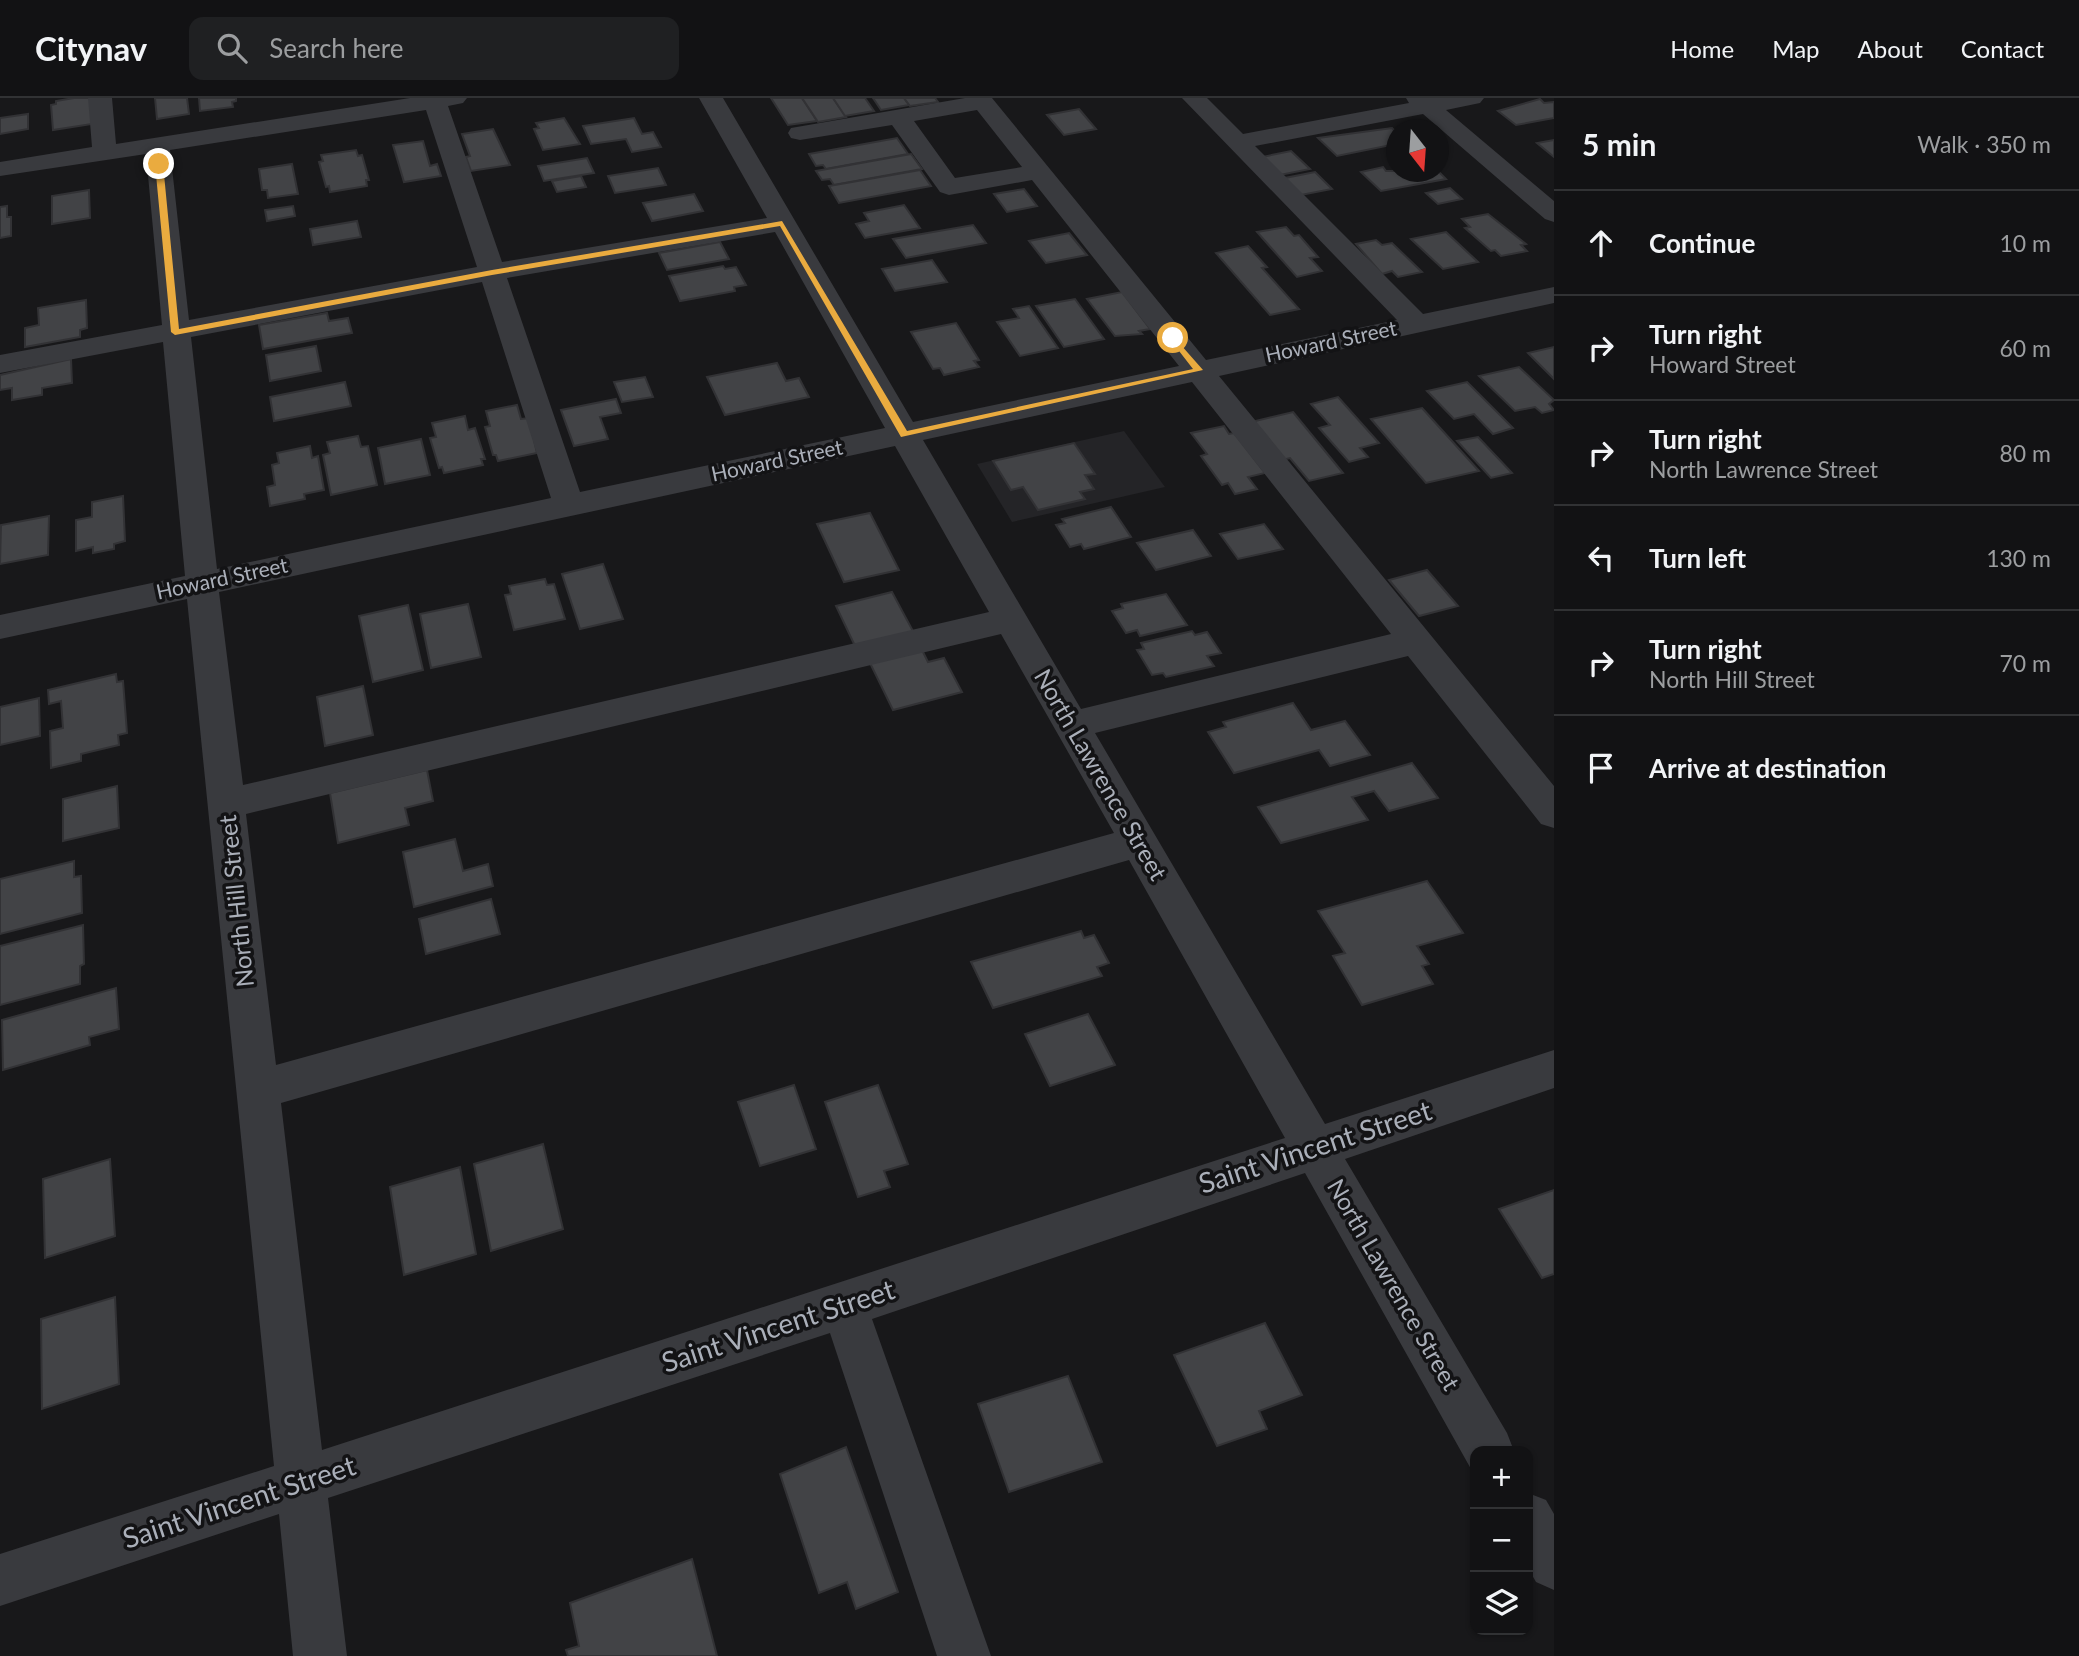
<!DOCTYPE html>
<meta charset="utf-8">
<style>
:root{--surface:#121214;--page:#1f2022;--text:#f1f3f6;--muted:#9c9ea0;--line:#313234}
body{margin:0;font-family:Lato,sans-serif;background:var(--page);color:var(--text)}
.controls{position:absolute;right:21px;bottom:21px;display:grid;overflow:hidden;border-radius:14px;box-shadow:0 2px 5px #0004}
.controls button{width:63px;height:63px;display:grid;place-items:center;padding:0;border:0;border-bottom:2px solid var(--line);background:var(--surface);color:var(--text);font:35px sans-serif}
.compass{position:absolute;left:1386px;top:21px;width:63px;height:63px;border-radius:50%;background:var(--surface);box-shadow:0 2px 5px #0004;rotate:163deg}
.stop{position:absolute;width:21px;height:21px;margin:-16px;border:5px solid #eaab3f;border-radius:50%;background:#fff}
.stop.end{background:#eaab3f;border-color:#fff;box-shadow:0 2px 7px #0008}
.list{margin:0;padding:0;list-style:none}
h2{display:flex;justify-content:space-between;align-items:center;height:91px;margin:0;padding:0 28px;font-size:30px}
h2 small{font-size:23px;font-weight:400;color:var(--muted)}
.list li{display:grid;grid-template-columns:46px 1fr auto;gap:21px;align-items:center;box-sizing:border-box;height:105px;padding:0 28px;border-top:2px solid var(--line)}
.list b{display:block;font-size:26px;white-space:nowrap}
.list p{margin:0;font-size:23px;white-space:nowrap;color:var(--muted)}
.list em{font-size:23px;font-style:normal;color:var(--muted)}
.icon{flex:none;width:38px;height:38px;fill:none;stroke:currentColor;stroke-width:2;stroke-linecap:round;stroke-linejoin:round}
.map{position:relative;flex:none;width:1554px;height:1558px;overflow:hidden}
header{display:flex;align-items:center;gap:42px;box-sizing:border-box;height:98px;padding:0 35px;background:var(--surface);border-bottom:2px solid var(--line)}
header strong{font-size:33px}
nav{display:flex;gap:38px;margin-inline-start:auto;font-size:24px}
.search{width:490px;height:63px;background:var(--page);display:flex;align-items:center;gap:18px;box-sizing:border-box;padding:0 24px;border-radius:14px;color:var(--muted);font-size:26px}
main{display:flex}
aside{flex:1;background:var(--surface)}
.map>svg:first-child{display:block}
.built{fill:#242427}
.building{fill:#424346;stroke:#323235;stroke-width:2}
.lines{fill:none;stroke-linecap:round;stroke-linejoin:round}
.minor{fill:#393a3e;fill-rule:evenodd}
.route{fill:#eaab3f}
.labels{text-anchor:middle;stroke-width:7;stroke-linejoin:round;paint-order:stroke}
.far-street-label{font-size:21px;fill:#aaafb9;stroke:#131315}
.street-label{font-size:24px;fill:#aaafb9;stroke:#131315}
.near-street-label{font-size:28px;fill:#aaafb9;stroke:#131315}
</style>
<header>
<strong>Citynav</strong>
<div class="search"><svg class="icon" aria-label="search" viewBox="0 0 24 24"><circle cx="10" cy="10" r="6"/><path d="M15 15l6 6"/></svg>Search here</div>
<nav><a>Home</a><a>Map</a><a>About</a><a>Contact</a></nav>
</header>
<main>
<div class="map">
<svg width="1554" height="1558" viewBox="0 0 1554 1558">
<rect width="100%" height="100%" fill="#18181a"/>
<polygon class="built" points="1124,333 1165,389 1012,424 977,366"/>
<g class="building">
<polygon points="74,0 90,0 92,26 53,32 51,7 56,6 56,3"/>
<polygon points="155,0 187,0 189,16 157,21"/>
<polygon points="199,0 236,0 236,3 232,4 233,9 200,13"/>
<polygon points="771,0 802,0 817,23 788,27"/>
<polygon points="802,0 833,0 846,19 818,24"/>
<polygon points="833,0 865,0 874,13 845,18"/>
<polygon points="873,0 904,0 909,7 881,12"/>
<polygon points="904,0 935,0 938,4 910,8"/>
<polygon points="1540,1 1544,5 1554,4 1554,20 1516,27 1498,13"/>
<polygon points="1079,11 1096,31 1064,37 1047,17"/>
<polygon points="28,16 28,31 0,36 0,20"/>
<polygon points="564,20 580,46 543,52 534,31 539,30 536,25"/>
<polygon points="634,20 642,36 653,34 661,49 632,54 626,41 591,46 583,28"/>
<polygon points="1392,30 1396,34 1396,46 1337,58 1318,40"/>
<polygon points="493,31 510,67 471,73 466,59 470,58 462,36"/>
<polygon points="897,40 908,56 826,71 823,67 816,68 809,56"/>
<polygon points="1554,42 1554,59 1537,45"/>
<polygon points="423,43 430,68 437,66 441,78 404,84 393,47"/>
<polygon points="356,52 358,58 362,57 369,82 366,82 367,88 330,94 329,88 326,89 319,64 323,63 321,57"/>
<polygon points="1291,53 1310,71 1280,77 1262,59"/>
<polygon points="911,56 922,71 834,87 830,81 822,82 816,73"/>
<polygon points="587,60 594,75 544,83 538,68"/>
<polygon points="292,66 298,96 268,100 267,92 262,92 259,71"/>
<polygon points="1383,69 1386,73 1438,73 1446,81 1381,93 1361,74"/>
<polygon points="658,70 666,87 615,95 608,78"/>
<polygon points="920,72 931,88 839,105 829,88"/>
<polygon points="1315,74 1332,91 1301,97 1285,80"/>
<polygon points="581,78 586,89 557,94 552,83"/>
<polygon points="1450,90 1462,101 1438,106 1426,95"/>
<polygon points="1024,91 1037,108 1007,114 994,96"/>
<polygon points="89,92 90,120 52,126 52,98"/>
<polygon points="694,96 703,113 652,123 643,105"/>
<polygon points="904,107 920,130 865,140 856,126 869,123 864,115"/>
<polygon points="7,108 7,119 11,119 11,138 0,140 0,109"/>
<polygon points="293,108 295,118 267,123 265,112"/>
<polygon points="1488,116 1526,146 1521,147 1527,153 1501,158 1495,152 1491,153 1465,130 1470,129 1462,121"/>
<polygon points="357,123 361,139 313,147 310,131"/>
<polygon points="973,127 986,145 906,160 893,141"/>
<polygon points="1286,129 1294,138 1299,137 1318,159 1310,160 1322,173 1297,179 1257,134"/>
<polygon points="1446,134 1478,164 1443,171 1411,141"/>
<polygon points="1069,135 1087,157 1046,165 1029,143"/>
<polygon points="1376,142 1382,147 1392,145 1422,174 1398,179 1392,173 1382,176 1356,146"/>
<polygon points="720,144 729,161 667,172 659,155"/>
<polygon points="1248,148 1267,169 1262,170 1299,211 1270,217 1216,155"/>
<polygon points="932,162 947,184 895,193 882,171"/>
<polygon points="723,168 725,171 736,169 746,187 734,189 735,193 680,203 669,178"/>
<polygon points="1122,194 1150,231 1139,233 1142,236 1115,238 1087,201"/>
<polygon points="1075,201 1104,241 1064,249 1036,208"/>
<polygon points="86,202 87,230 80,232 80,239 25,249 25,230 39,227 38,210"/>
<polygon points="1029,208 1058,250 1020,258 997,224 1019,220 1013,211"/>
<polygon points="327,215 329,223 348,220 352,235 263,251 259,227"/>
<polygon points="956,225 979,262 974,263 979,269 944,277 940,270 933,271 911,234"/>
<polygon points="316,248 321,273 270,283 266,257"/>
<polygon points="1554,249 1554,281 1528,255"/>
<polygon points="71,261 72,285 42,290 42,297 12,302 12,290 0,292 0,277"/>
<polygon points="777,265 786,283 799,280 809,299 725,317 707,279"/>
<polygon points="1519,269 1554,302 1549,306 1554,312 1542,315 1535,309 1515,313 1479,278"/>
<polygon points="645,279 653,299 622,304 614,284"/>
<polygon points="345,284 351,308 274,323 270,299"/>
<polygon points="1467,284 1513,330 1493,336 1474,316 1454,321 1427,293"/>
<polygon points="1338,299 1379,345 1360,350 1368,359 1349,364 1319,330 1330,327 1311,306"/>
<polygon points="616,301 621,315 600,319 608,341 574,348 561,312"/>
<polygon points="517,307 521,321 529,320 537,355 498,363 496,357 493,357 485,329 490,328 486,313"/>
<polygon points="1422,310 1479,373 1426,385 1371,321"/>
<polygon points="1293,314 1343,375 1309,383 1290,360 1282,362 1251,324"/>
<polygon points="465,318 468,332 475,330 485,361 481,361 483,367 444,375 442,369 439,370 430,340 436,339 432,325"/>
<polygon points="1224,328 1229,336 1234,335 1265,375 1248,379 1257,391 1235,396 1228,385 1222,387 1201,358 1207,356 1191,335"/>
<polygon points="358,338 361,349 368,348 377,387 331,397 323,357 330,355 327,344"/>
<polygon points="1478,339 1512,375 1491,380 1457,343"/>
<polygon points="421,341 430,377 385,386 378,350"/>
<polygon points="1074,345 1095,376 1085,377 1094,391 1080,394 1085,401 1038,412 1023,389 1011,392 993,363"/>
<polygon points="310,348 312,360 318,358 324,392 304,396 305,401 270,408 267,389 275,387 272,367 279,365 277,355"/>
<polygon points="123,398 125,443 114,446 114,451 93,455 93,449 76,453 76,422 92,419 92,404"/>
<polygon points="1111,409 1131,439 1084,451 1081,446 1070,449 1056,427 1065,425 1062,421"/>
<polygon points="870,415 899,472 844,484 817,426"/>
<polygon points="49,418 48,457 0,466 1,427"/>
<polygon points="1264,426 1283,451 1238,461 1220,436"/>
<polygon points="1193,432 1211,458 1156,472 1137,445"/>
<polygon points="603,466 623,521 580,531 562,476"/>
<polygon points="1427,472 1458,508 1419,518 1389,482"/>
<polygon points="545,481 547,487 554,486 565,521 514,532 505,497 511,496 509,488"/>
<polygon points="892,494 914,535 856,550 836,508"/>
<polygon points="1166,496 1187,527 1140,538 1137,532 1126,535 1112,513 1123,510 1121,506"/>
<polygon points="468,506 481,559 431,570 420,516"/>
<polygon points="408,507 423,572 373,584 359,518"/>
<polygon points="1192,533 1195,537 1207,534 1221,555 1207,558 1214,568 1166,579 1163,575 1152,577 1137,552 1144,551 1141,545"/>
<polygon points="921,550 928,564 944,560 962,594 893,612 869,563"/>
<polygon points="116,576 117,584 123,583 127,635 118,637 119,647 81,656 81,663 51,670 50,633 63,630 61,603 49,606 48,592"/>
<polygon points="363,588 373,637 325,648 317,599"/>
<polygon points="39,600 40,638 0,647 0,609"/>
<polygon points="1293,605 1311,632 1345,623 1370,657 1330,668 1319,652 1234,675 1208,634 1226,629 1223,624"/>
<polygon points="1412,665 1438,700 1389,713 1374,693 1352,699 1368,722 1281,745 1258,709"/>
<polygon points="427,672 433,703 405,710 409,727 338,745 330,695"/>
<polygon points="117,688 119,730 63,743 63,701"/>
<polygon points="455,741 463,773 488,766 493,788 414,809 403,754"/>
<polygon points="74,763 74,779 81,778 82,815 0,836 0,781"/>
<polygon points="1427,783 1463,835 1417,848 1429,866 1422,868 1433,886 1362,907 1333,858 1345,855 1318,813"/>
<polygon points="491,801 500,836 426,856 419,821"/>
<polygon points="83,827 84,866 80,868 80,886 0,907 0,848"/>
<polygon points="1081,833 1084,840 1094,837 1109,865 1097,869 1102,878 993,910 971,864"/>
<polygon points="116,890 119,931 89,939 90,947 3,972 2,922"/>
<polygon points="1088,916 1115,967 1050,988 1025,936"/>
<polygon points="794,987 816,1051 760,1068 738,1004"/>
<polygon points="878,987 908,1066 884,1073 890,1089 858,1099 825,1004"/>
<polygon points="543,1046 563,1131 491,1153 474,1066"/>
<polygon points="110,1061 115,1138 45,1160 43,1081"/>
<polygon points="460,1069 476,1156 404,1177 390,1089"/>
<polygon points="1554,1092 1554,1176 1542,1180 1499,1111"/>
<polygon points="115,1199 119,1286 42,1311 41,1221"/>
<polygon points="1265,1225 1302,1297 1259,1313 1267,1331 1217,1348 1174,1257"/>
<polygon points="1068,1278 1102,1364 1009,1394 978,1306"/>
<polygon points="846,1349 898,1494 856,1511 847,1484 819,1495 780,1376"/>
<polygon points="692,1461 717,1558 568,1558 566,1552 579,1548 570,1505"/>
</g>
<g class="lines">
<g class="minor">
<path d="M 88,0 L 112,0 L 116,46 L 410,0 L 467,0 L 463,5 L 448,8 L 502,164 L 767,120 L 699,0 L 723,0 L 913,324 L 1179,268 L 1032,82 L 949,97 L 940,94 L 892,27 L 800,42 L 791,40 L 788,35 L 791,30 L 965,0 L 992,0 L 1206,262 L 1397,222 L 1182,0 L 1207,0 L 1243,36 L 1409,5 L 1406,0 L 1484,0 L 1480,5 L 1446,12 L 1554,103 L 1554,124 L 1545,121 L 1423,16 L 1255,48 L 1423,216 L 1554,189 L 1554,205 L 1219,278 L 1554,688 L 1554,730 L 1541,726 L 1408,558 L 1095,635 L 1325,1026 L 1554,952 L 1554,990 L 1345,1061 L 1507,1335 L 1514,1353 L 1475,1353 L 1475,1372 L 1471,1371 L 1305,1075 L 872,1221 L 991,1558 L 937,1558 L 830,1235 L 328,1400 L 347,1558 L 293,1558 L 279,1416 L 0,1508 L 0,1456 L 274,1368 L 187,501 L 0,541 L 0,517 L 185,478 L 163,244 L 0,275 L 0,257 L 162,227 L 146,56 L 0,78 L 0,64 L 92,49 ZM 426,12 L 477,169 L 189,222 L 170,52 ZM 977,12 L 1022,69 L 955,80 L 914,23 ZM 775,134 L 885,330 L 580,394 L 507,180 ZM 482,184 L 551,400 L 217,471 L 191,239 ZM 1192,284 L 1391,536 L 1081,611 L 923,342 ZM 895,348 L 989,514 L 243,687 L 219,494 ZM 1001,536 L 1114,735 L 276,967 L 246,716 ZM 1129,762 L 1285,1040 L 322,1352 L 281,1005 Z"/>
<polygon points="1528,1395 1546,1402 1554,1416 1554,1492 1536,1484 1528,1470"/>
</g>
</g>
<polygon class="route" points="159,64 163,66 179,231 492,172 782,123 907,333 1193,271 1169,240 1173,238 1203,272 901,339 780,128 492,177 175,237 171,234 155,66"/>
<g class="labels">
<g class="far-street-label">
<text transform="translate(1331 244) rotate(-12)" y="7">Howard Street</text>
<text transform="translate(777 363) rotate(-12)" y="7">Howard Street</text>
<text transform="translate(222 481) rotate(-12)" y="7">Howard Street</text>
</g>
<g class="street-label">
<text transform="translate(1100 677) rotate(60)" y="8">North Lawrence Street</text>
<text transform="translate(237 803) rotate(-96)" y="8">North Hill Street</text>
<text transform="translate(1393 1187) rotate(60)" y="8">North Lawrence Street</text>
</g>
<g class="near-street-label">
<text transform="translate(1315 1049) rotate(-18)" y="10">Saint Vincent Street</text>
<text transform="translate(778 1228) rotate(-18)" y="10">Saint Vincent Street</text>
<text transform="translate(239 1404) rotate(-18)" y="10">Saint Vincent Street</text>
</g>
</g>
</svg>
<div class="controls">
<button>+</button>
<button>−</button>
<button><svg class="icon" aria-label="layers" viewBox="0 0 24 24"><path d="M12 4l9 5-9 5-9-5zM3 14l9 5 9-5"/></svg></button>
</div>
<svg class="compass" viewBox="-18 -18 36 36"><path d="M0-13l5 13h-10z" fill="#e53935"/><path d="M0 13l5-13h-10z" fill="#9c9ea0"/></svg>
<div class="stop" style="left:1173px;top:240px"></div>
<div class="stop end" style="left:159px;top:66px"></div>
</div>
<aside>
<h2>5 min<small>Walk · 350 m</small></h2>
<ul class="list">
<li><svg class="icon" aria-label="ahead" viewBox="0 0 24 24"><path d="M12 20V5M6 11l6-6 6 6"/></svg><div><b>Continue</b></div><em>10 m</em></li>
<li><svg class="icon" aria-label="right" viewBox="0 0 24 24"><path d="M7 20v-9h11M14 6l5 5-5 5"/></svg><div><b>Turn right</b><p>Howard Street</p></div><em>60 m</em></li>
<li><svg class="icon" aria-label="right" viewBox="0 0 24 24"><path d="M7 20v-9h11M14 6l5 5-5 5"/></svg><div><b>Turn right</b><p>North Lawrence Street</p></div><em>80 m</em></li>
<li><svg class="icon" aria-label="left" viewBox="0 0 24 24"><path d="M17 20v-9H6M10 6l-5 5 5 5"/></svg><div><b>Turn left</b></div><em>130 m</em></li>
<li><svg class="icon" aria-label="right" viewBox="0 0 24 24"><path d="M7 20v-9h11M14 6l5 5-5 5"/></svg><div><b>Turn right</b><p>North Hill Street</p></div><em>70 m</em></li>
<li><svg class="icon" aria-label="arrive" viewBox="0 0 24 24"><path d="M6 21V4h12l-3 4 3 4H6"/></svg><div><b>Arrive at destination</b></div></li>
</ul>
</aside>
</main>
